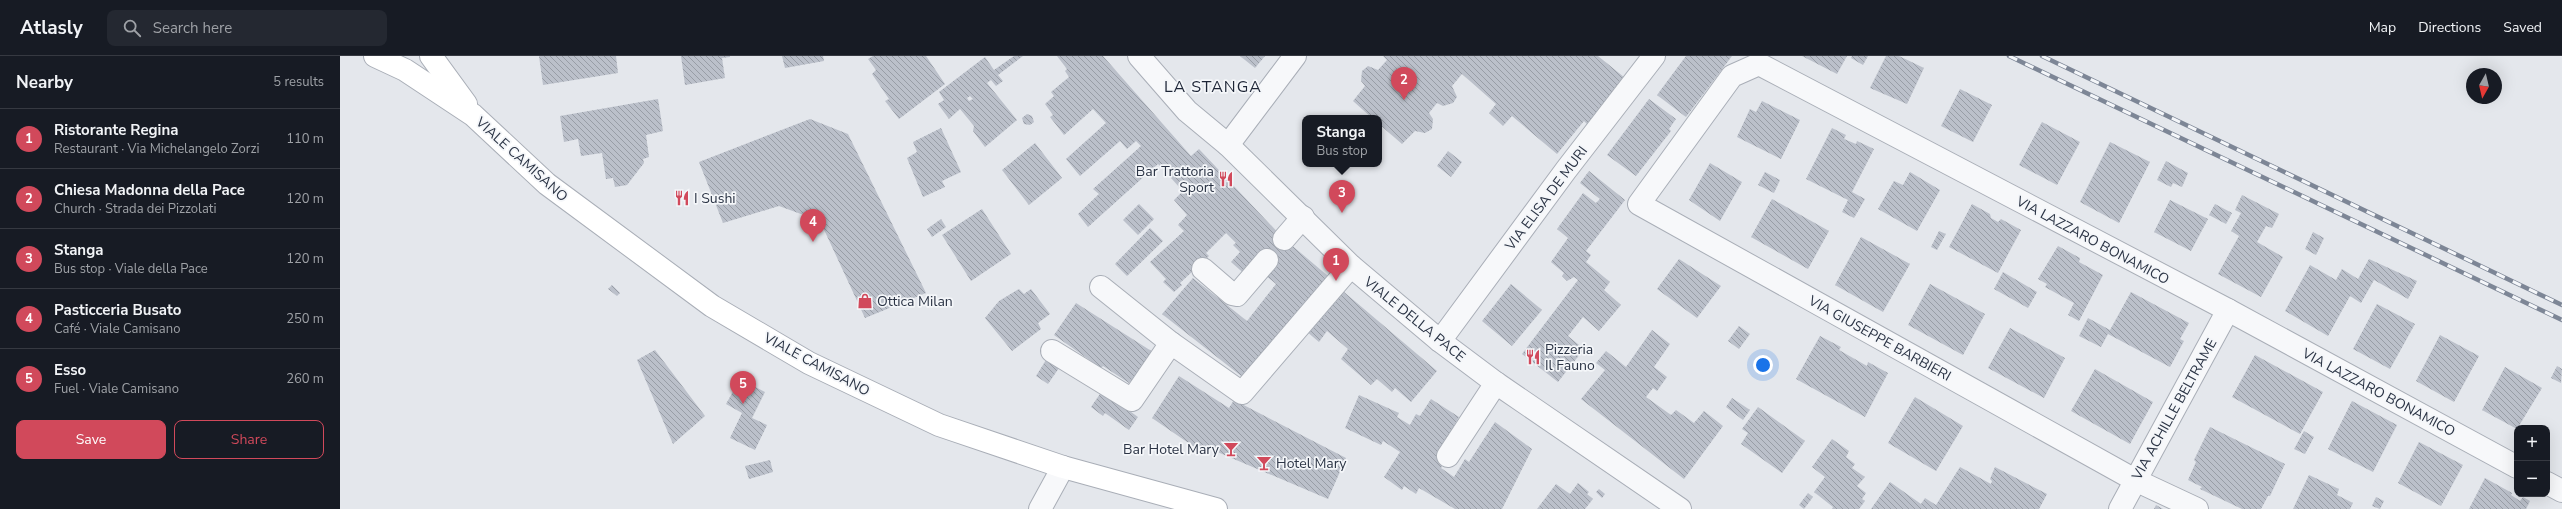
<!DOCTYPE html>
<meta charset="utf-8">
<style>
:root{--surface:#171b24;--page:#242831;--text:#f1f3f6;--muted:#9ea1a6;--line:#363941;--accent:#d1495b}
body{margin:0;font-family:"Nunito Sans",sans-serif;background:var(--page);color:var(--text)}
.controls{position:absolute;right:12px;bottom:12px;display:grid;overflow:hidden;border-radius:8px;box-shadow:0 4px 16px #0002}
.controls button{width:36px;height:36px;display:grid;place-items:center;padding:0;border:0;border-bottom:1px solid var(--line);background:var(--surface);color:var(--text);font:20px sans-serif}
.compass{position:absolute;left:2126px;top:12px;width:36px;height:36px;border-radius:50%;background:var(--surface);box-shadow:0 4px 16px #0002;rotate:188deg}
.you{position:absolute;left:1423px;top:309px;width:14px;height:14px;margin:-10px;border:3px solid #fff;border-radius:50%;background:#1a73e8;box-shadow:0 0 0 6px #1a73e833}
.badge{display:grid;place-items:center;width:26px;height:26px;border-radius:50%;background:var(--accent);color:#fff;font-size:13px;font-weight:700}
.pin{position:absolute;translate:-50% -33px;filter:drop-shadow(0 1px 2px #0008)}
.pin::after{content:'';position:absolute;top:21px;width:14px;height:12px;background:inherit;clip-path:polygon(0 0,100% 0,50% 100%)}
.popup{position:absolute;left:962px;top:59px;width:80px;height:52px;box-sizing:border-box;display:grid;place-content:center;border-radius:8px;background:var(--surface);filter:drop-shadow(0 1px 3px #0005);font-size:13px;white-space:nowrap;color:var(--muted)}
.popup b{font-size:15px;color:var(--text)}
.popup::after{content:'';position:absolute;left:50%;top:100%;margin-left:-8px;border:8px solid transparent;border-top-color:var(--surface)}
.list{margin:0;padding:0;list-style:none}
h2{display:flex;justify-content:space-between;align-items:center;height:52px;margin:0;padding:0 16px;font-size:17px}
h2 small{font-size:13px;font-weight:400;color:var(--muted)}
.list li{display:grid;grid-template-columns:26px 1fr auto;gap:12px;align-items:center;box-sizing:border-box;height:60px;padding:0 16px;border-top:1px solid var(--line)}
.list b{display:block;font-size:15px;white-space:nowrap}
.list p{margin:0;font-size:13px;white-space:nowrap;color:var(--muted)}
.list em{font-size:13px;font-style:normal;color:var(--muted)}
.actions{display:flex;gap:8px;padding:12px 16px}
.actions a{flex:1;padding:9px 0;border:1px solid var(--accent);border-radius:8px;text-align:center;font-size:14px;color:var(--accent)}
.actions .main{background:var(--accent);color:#fff}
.icon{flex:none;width:22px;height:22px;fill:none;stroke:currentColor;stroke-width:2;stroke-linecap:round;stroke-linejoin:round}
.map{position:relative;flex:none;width:2222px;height:453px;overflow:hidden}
header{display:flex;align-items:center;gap:24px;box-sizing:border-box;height:56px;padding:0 20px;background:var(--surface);border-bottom:1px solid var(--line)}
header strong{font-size:19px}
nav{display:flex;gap:22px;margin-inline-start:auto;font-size:14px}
.search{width:280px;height:36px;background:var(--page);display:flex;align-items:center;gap:10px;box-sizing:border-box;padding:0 14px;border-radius:8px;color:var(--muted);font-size:15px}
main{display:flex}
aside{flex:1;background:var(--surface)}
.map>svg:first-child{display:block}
.building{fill:url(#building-back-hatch);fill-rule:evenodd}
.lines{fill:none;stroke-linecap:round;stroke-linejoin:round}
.street-casing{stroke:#a9aeb7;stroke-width:24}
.secondary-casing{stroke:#a9aeb7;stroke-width:24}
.street{stroke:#f7f8fa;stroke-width:22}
.secondary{stroke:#fff;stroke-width:22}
.rail-casing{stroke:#7d8696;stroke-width:4.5}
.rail{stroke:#f4f6f9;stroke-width:3;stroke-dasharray:9;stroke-linecap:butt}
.labels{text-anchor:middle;stroke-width:3.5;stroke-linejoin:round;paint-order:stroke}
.street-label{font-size:14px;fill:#2b3445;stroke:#f4f6f9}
.poi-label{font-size:14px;fill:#2b3445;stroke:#f4f6f9;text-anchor:start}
.quarter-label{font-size:16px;letter-spacing:1px;fill:#1d2536;stroke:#f4f6f9}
</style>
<header>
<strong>Atlasly</strong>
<div class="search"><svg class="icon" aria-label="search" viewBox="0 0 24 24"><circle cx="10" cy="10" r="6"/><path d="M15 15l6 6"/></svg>Search here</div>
<nav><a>Map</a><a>Directions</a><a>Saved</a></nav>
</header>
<main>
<aside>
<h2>Nearby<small>5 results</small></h2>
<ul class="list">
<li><span class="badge">1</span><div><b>Ristorante Regina</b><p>Restaurant · Via Michelangelo Zorzi</p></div><em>110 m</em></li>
<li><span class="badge">2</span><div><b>Chiesa Madonna della Pace</b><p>Church · Strada dei Pizzolati</p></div><em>120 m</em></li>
<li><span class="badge">3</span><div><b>Stanga</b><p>Bus stop · Viale della Pace</p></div><em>120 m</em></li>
<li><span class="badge">4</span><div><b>Pasticceria Busato</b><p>Café · Viale Camisano</p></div><em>250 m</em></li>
<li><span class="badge">5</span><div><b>Esso</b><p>Fuel · Viale Camisano</p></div><em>260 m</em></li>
</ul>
<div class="actions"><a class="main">Save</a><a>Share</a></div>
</aside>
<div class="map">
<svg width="2222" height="453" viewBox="0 0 2222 453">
<defs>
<pattern id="building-back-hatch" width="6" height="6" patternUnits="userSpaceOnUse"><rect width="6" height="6" fill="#bbc0ca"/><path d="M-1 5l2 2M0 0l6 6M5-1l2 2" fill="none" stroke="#989da6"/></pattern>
</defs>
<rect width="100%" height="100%" fill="#e4e7ec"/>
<g class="building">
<polygon points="199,0 276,0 278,17 203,29"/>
<polygon points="341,0 390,0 390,1 382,2 385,22 345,29"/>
<polygon points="442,0 483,0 484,5 445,12"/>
<polygon points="533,0 586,0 605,28 559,63 545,45 549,43 532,18 536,14 528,3"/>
<path d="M 674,0 L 683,0 L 658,19 L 663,25 L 656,30 L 651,24 L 647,27 L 677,64 L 645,91 L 633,75 L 634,70 L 620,53 L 609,63 L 598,48 L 604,44 L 599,36 L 645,1 L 654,14 ZM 630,40 L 633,43 L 629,45 L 627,42 Z"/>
<polygon points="717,0 763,0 851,100 859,93 942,181 988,220 905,323 822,258 853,222 907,265 936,228 924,218 908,221 891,206 900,196 893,189 896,187 886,177 866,197 869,200 840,227 842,229 834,236 823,226 826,223 810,206 844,175 838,169 847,159 834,144 843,135 818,108 748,171 738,158 759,138 753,133 801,90 796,85 787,93 780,85 740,120 726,103 766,67 753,53 724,79 710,61 713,59 705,48 714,40 711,36 729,21 725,15 727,13"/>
<polygon points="900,0 925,0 915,12"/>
<polygon points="1043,0 1258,0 1290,26 1251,72 1244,65 1217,98 1172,60 1163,70 1149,57 1156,48 1122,18 1112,30 1117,41 1113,47 1103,50 1097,47 1089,57 1093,63 1092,73 1085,77 1075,75 1062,88 1039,68 1039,62 1032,62 1013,45 1025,30 1021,25 1022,15 1028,10 1038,14 1047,4"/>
<polygon points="1346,0 1392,0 1346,61 1317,39"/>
<polygon points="1462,0 1507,0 1497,18"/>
<polygon points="1512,0 1528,0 1523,9 1511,2"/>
<polygon points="1546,0 1559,0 1584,12 1567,48 1530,32"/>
<polygon points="1620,33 1652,49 1633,86 1601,70"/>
<polygon points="318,43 323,75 306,79 309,101 303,103 304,107 287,129 275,131 273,122 266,123 262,97 241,100 238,83 224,86 220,60"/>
<polygon points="1309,43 1336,63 1329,73 1331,75 1296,120 1267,99"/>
<polygon points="1422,45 1460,64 1441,103 1397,81 1410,53 1416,56"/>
<polygon points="687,58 692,60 694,66 690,69 684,68 682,62"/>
<polygon points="470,63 508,78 586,237 525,262 480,165 439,150 383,167 359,106"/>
<polygon points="1702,66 1740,86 1717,129 1679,109"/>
<polygon points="601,72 621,116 602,125 605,131 583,141 567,102 577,96 573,86"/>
<polygon points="1492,72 1506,79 1504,83 1516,88 1517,85 1534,93 1512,136 1525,143 1514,162 1502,156 1508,144 1466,123"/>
<polygon points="1770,86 1810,106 1779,167 1740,146"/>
<polygon points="695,87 722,122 689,149 662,114"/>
<polygon points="1108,95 1122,106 1111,121 1097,110"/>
<polygon points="1826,105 1848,117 1842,131 1833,127 1831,131 1817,124"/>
<polygon points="1370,107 1402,126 1380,165 1349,144"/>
<polygon points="1249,115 1285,144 1246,195 1251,199 1246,206 1270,226 1264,234 1281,249 1259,275 1243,261 1228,280 1244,293 1218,326 1182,298 1238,224 1234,221 1227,225 1222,220 1224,217 1211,206 1228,182 1217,173 1243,137 1256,147 1260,143 1240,127"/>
<polygon points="1425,116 1440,124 1434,137 1418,129"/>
<polygon points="1570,116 1600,134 1577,175 1538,153 1554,125 1563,129"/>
<polygon points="1902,139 1939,158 1932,172 1926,170 1917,186 1943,201 1921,241 1878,218 1899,180 1891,175 1901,157 1895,154"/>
<polygon points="1432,143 1489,175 1468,213 1411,181"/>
<polygon points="1830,144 1868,163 1851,195 1814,176"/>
<polygon points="799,148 814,163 798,179 783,164"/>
<polygon points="1632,148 1650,158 1651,162 1658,166 1661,163 1681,174 1658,217 1609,191"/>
<polygon points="1875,148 1892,157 1886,168 1869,159"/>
<polygon points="642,153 671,198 631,225 602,179"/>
<polygon points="601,163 606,171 592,181 587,173"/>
<polygon points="810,172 823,185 787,220 775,208"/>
<polygon points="1599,175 1606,178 1597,194 1591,191"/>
<polygon points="1973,176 1984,182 1976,199 1965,193"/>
<polygon points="1521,181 1570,208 1543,256 1495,229"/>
<polygon points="1718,190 1740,202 1739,206 1763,219 1739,265 1728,259 1734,247 1705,231 1707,228 1698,223"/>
<polygon points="1339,203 1381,230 1357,262 1317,233"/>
<polygon points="2029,203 2077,225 2068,243 2034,224 2021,247 2010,240 1988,280 1945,255 1970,209 1996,224 2002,213 2018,223"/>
<polygon points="1663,216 1697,236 1688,252 1654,233"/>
<polygon points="1171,228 1202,254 1172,290 1142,265"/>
<polygon points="1590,228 1645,258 1623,299 1568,269"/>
<polygon points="272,229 280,237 277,240 268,233"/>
<polygon points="997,230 1097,315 1071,346 1055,332 1052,336 1037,323 1031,329 1001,303 1008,293 987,275 979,286 966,275"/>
<polygon points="679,233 684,238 691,233 710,258 698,267 701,273 672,295 645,262 659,245"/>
<polygon points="1791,236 1849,267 1840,283 1844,285 1830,311 1768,278 1761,291 1739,280 1748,262 1770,274"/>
<polygon points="736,247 816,298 798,325 793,322 789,327 763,310 761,312 714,279"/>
<polygon points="2037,248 2075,268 2050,313 2013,293"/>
<polygon points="1399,270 1410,278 1399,293 1388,285"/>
<polygon points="1670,272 1725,302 1704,342 1648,312"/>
<polygon points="1312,274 1330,288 1314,311 1327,321 1317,335 1313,332 1306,341 1331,359 1336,354 1354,367 1364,355 1383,370 1344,423 1241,343 1265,314 1256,307 1266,295 1286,311"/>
<polygon points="2100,279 2139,300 2114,346 2076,325"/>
<polygon points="1480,280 1501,291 1499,294 1527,310 1528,306 1548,317 1525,361 1456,323"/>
<polygon points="315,294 365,360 333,388 297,304"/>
<polygon points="1915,299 1983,336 1960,378 1892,341"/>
<polygon points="706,304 719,312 708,328 696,320"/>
<polygon points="2217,310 2222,313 2221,327 2211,322"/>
<polygon points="2165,311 2202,332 2177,373 2142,354"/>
<polygon points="1755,313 1813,346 1790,388 1731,355"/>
<polygon points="839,320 889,352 894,344 1006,402 988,443 868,392 866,399 812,362"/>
<polygon points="400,323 425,336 412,362 427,369 415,394 390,382 402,357 386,348"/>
<polygon points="762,335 798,361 789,374 765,357 763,360 751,351"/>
<polygon points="1019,339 1059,357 1057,361 1070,369 1076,358 1080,360 1091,343 1119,361 1113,371 1120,377 1101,412 1114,421 1125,403 1129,406 1155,366 1192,393 1162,453 1115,453 1079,432 1076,438 1064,430 1062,434 1044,421 1060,396 1043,385 1041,389 1005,372"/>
<polygon points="1575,341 1623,370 1596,415 1548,387"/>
<polygon points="1392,342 1410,354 1403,364 1386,351"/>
<polygon points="2012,345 2057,369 2033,416 1988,393"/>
<polygon points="1418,351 1465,385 1442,417 1401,388 1408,377 1402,373"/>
<polygon points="1870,371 1945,408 1930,440 1928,440 1921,453 1902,453 1860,433 1862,431 1848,424 1856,406 1854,404"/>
<polygon points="1964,375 1974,381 1965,398 1954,393"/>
<polygon points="1492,383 1509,395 1506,401 1515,408 1512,412 1525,421 1517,430 1526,437 1522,443 1525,445 1519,453 1492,453 1493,451 1474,436 1485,421 1472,411"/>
<polygon points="2079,386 2123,409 2101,450 2058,427"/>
<polygon points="430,404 433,416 409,423 405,410"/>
<polygon points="1620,411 1651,428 1652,425 1650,423 1655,411 1707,438 1699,453 1531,453 1550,426 1581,448 1585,442 1596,449"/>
<polygon points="1969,419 1999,433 1997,439 2013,447 2010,453 1953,453"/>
<polygon points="2145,422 2172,437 2171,439 2180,445 2183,441 2190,445 2186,453 2129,453"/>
<polygon points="1238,427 1249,436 1247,438 1253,443 1245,453 1197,453 1216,428 1230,438"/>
<polygon points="1259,433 1265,438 1262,442 1256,436"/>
<polygon points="1468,437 1473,441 1464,453 1459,449"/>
<polygon points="2036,441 2044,445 2040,453 2032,450"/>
<polygon points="1816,449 1823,453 1814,453"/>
</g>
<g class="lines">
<g class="street-casing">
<g id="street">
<polyline points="799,0 847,55 888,89 1011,210 1100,285 1156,327 1340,453"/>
<polyline points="888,89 955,0"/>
<polyline points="944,183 963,161"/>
<polyline points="863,213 892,238 897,239 927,204"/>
<polyline points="761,231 831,287 902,337 1011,210"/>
<polyline points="1100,285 1226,114 1314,0"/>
<polyline points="712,295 792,344 831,287"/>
<polyline points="1108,400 1156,327"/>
<polyline points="2207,427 2222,435"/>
<polyline points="700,453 723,411"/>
<polyline points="1780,453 1888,254"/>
<polyline points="1857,453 1795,424 1299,148 1392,20 1419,8 1888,254 2177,411"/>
</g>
</g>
<g class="secondary-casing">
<g id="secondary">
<polyline points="35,0 65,14 133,59 207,128 372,250 469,307 599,369 723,411 876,453"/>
<polyline points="91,0 126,48"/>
</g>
</g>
<use href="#street" class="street"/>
<use href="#secondary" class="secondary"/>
<g class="rail-casing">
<g id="rail">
<polyline points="1669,0 2222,264"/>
<polyline points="1702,0 2222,249"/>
</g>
</g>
<use href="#rail" class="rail"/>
</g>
<defs>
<g id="restaurant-bare" transform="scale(1.2)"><path d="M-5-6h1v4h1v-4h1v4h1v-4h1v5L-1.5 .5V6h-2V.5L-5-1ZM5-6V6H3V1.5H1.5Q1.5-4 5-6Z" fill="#d1495b" stroke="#f4f6f9" stroke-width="2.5" paint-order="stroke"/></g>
<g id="shop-bare" transform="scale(1.2)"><path d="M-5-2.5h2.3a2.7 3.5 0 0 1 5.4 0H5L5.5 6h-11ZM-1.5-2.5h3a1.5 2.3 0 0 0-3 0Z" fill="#d1495b" stroke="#f4f6f9" stroke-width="2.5" paint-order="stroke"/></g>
<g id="bar-bare" transform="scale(1.2)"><path d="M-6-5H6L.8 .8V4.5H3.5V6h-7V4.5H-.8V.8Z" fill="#d1495b" stroke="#f4f6f9" stroke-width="2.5" paint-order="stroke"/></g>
</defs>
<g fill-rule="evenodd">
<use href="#restaurant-bare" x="886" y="123"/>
<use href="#restaurant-bare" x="342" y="142"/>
<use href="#shop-bare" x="525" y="245"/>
<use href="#restaurant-bare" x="1193" y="301"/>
<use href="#bar-bare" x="891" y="393"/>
<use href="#bar-bare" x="924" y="407"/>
</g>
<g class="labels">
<g class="street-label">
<text transform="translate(182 103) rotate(42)" y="5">VIALE CAMISANO</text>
<text transform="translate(1206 142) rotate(-53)" y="5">VIA ELISA DE MURI</text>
<text transform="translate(1753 184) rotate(28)" y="5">VIA LAZZARO BONAMICO</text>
<text transform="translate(1075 263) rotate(39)" y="5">VIALE DELLA PACE</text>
<text transform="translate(1540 282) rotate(29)" y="5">VIA GIUSEPPE BARBIERI</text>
<text transform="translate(477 308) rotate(28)" y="5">VIALE CAMISANO</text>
<text transform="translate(2039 336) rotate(28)" y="5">VIA LAZZARO BONAMICO</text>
<text transform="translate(1834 353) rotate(-61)" y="5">VIA ACHILLE BELTRAME</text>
</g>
<g class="poi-label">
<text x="874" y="120" text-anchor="end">Bar Trattoria<tspan x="874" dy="16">Sport</tspan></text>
<text x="354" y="147">I Sushi</text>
<text x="537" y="250">Ottica Milan</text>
<text x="1205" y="298">Pizzeria<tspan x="1205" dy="16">Il Fauno</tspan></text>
<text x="879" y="398" text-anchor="end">Bar Hotel Mary</text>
<text x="936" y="412">Hotel Mary</text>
</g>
<g class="quarter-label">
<text x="873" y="36">LA STANGA</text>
</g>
</g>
</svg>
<div class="controls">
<button>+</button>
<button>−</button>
</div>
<svg class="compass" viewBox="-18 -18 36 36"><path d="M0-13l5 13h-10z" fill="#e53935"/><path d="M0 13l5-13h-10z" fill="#9ea1a6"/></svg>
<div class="you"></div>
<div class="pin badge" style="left:996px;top:225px">1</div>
<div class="pin badge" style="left:1064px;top:44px">2</div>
<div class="pin badge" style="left:1002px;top:157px">3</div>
<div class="popup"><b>Stanga</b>Bus stop</div>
<div class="pin badge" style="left:473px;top:186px">4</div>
<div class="pin badge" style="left:403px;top:348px">5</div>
</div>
</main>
